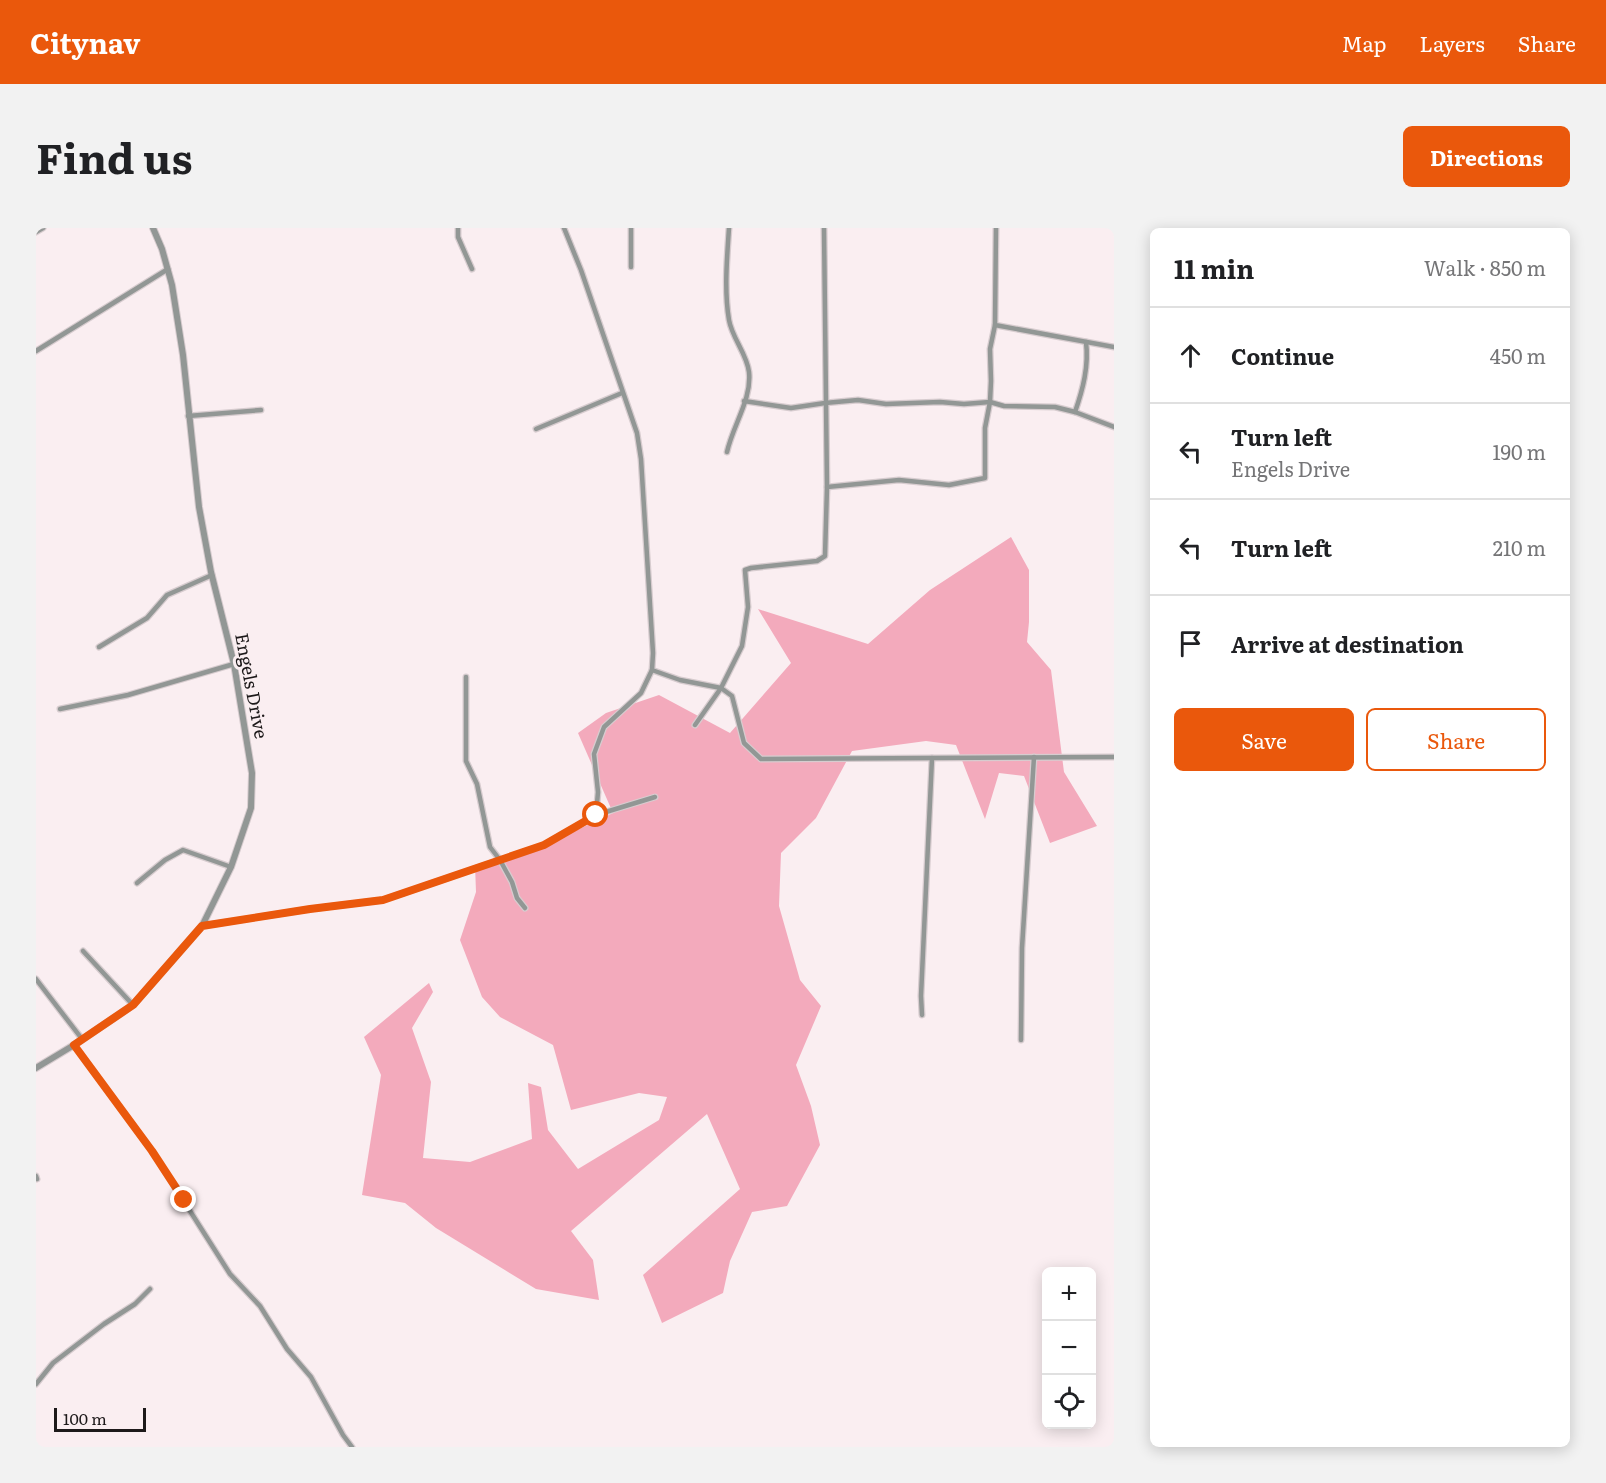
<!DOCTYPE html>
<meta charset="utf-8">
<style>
:root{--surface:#fff;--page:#f2f2f2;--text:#202124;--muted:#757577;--line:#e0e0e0;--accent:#ea580c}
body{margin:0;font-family:Literata,serif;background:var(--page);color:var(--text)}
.controls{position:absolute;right:18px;bottom:18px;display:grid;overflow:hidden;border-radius:9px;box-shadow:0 3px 15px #0003}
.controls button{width:54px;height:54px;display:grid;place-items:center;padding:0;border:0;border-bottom:2px solid var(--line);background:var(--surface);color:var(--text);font:30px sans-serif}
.scale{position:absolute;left:18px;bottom:15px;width:92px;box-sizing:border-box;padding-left:6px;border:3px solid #1d191a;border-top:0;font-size:16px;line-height:21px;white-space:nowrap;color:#1d191a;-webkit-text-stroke:4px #faeef1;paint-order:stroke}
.stop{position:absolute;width:18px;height:18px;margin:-14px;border:4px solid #ea580c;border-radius:50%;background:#fff}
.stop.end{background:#ea580c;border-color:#fff;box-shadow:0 2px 6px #0008}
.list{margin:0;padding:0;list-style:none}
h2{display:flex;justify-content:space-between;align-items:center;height:78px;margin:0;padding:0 24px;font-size:26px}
h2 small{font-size:20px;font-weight:400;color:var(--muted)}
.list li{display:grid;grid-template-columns:39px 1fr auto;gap:18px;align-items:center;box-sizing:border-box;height:96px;padding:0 24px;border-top:2px solid var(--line)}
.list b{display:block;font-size:22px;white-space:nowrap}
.list p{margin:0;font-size:20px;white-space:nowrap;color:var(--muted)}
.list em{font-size:20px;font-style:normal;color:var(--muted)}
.actions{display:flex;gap:12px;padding:18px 24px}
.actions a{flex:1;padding:14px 0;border:2px solid var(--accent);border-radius:9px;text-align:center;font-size:21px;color:var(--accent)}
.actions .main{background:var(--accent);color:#fff}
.icon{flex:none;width:33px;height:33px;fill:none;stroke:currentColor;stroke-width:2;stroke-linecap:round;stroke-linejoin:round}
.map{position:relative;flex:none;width:1078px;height:1219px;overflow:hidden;border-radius:9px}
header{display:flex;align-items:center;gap:36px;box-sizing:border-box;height:84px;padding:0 30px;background:var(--accent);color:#fff}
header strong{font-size:28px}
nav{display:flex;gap:33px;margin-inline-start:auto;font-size:21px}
.intro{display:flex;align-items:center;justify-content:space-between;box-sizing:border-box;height:144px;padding:0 36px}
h1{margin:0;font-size:42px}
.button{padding:15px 27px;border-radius:9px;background:var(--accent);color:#fff;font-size:21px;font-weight:700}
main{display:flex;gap:36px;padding:0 36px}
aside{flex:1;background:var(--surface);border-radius:9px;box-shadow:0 3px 15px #0003}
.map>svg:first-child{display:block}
.green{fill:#f3aabc}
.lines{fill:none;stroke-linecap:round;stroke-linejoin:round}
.minor-casing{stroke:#d7cccf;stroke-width:7}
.tertiary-casing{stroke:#d7cccf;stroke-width:8}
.minor{stroke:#929795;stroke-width:4.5}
.tertiary{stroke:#929795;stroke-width:6}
.route{stroke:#ea580c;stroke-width:8}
.labels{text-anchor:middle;stroke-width:6;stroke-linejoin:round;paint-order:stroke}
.street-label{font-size:18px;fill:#1d191a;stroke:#faeef1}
</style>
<header>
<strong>Citynav</strong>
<nav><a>Map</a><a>Layers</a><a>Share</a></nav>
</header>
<div class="intro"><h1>Find us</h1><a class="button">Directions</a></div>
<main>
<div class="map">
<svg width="1078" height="1219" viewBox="0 0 1078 1219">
<rect width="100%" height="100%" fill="#faeef1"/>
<polygon class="green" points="975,309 993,342 993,394 991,414 1015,442 1028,544 1061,598 1014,615 988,548 963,545 949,591 920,517 890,513 816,523 780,590 745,625 743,678 764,752 785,778 760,837 775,878 784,917 751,978 716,984 694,1033 687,1065 626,1095 607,1047 704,961 671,886 535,1003 557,1032 563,1072 500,1061 400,1000 369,975 326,967 345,847 328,809 393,755 397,764 376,800 395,854 387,930 434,934 496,911 492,855 505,859 512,902 542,941 623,892 631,869 603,865 535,882 517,817 464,789 446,769 424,712 440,664 439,637 524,610 577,585 542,505 570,485 623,467 694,505 755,435 722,381 832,416 894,362"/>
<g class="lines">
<g class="minor-casing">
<g id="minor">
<polyline points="422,0 422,9 436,41"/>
<polyline points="528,0 545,42 601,205 605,231 617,425 616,442 644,452 685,460 696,468 708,515 725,531 1078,529"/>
<polyline points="595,0 595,39"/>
<polyline points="960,0 959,97 1078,119"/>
<polyline points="0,4 7,0"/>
<polyline points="0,123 132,41"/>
<polyline points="708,173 755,180 789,175 822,172 850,176 904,174 928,176 954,174 968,178 1019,179 1039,184 1078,199"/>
<path d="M 1039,184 C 1047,161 1053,138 1050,114"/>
<polyline points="152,188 225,182"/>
<polyline points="500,201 586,165"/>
<path d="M 691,224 C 697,197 716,171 713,144 C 711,126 696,110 693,92 C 688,63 691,30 693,0"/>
<polyline points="791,259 863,252 913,257 949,250 949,200 954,174 955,153 954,121 959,97"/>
<polyline points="63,419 111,390 131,367 176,347"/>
<polyline points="430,449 430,533 441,556 454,619 464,632 476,654 481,670 489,680"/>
<polyline points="24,481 92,467 198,436"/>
<polyline points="659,497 685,460 706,418 712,379 709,342 715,340 781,333 789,328 791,259 788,0"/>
<polyline points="560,587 619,569"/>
<polyline points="101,655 129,632 147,622 195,639"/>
<polyline points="166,698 274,681 347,672 508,617 560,587 562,564 558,526 568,499 605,465 616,442"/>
<polyline points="47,723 97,777"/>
<polyline points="0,751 46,811"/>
<polyline points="886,787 885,768 896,530"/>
<polyline points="985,812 986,720 998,529"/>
<polyline points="38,817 116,923 194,1046 224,1078 251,1121 275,1149 307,1207 316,1219"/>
<polyline points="0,948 1,951"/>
<polyline points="0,1156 17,1135 68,1096 99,1076 114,1061"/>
</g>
</g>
<g class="tertiary-casing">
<polyline id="tertiary" points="0,840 38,817 97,777 166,698 195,639 215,580 216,545 198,436 175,344 163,279 147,127 136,57 126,21 117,0"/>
</g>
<use href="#minor" class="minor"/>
<use href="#tertiary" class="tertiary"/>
</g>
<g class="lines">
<polyline class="route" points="148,972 116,923 38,817 97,777 166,698 274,681 347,672 508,617 560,587"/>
</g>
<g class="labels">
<g class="street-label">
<text transform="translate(215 458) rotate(79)" y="6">Engels Drive</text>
</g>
</g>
</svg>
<div class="controls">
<button>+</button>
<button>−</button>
<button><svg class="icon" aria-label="locate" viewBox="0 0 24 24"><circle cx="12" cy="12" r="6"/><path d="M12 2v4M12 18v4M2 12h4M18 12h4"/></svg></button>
</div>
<div class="scale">100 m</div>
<div class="stop" style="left:560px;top:587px"></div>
<div class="stop end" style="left:148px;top:972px"></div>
</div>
<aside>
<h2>11 min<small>Walk · 850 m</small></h2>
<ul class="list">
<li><svg class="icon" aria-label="ahead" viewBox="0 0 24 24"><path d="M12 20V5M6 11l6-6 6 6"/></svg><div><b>Continue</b></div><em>450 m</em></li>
<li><svg class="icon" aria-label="left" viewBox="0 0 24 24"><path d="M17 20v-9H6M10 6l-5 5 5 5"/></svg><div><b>Turn left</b><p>Engels Drive</p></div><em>190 m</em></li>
<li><svg class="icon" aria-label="left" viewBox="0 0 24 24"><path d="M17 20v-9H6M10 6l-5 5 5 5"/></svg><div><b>Turn left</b></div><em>210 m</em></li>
<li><svg class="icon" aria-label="arrive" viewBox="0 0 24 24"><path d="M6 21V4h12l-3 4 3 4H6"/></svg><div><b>Arrive at destination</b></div></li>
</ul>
<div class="actions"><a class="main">Save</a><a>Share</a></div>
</aside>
</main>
